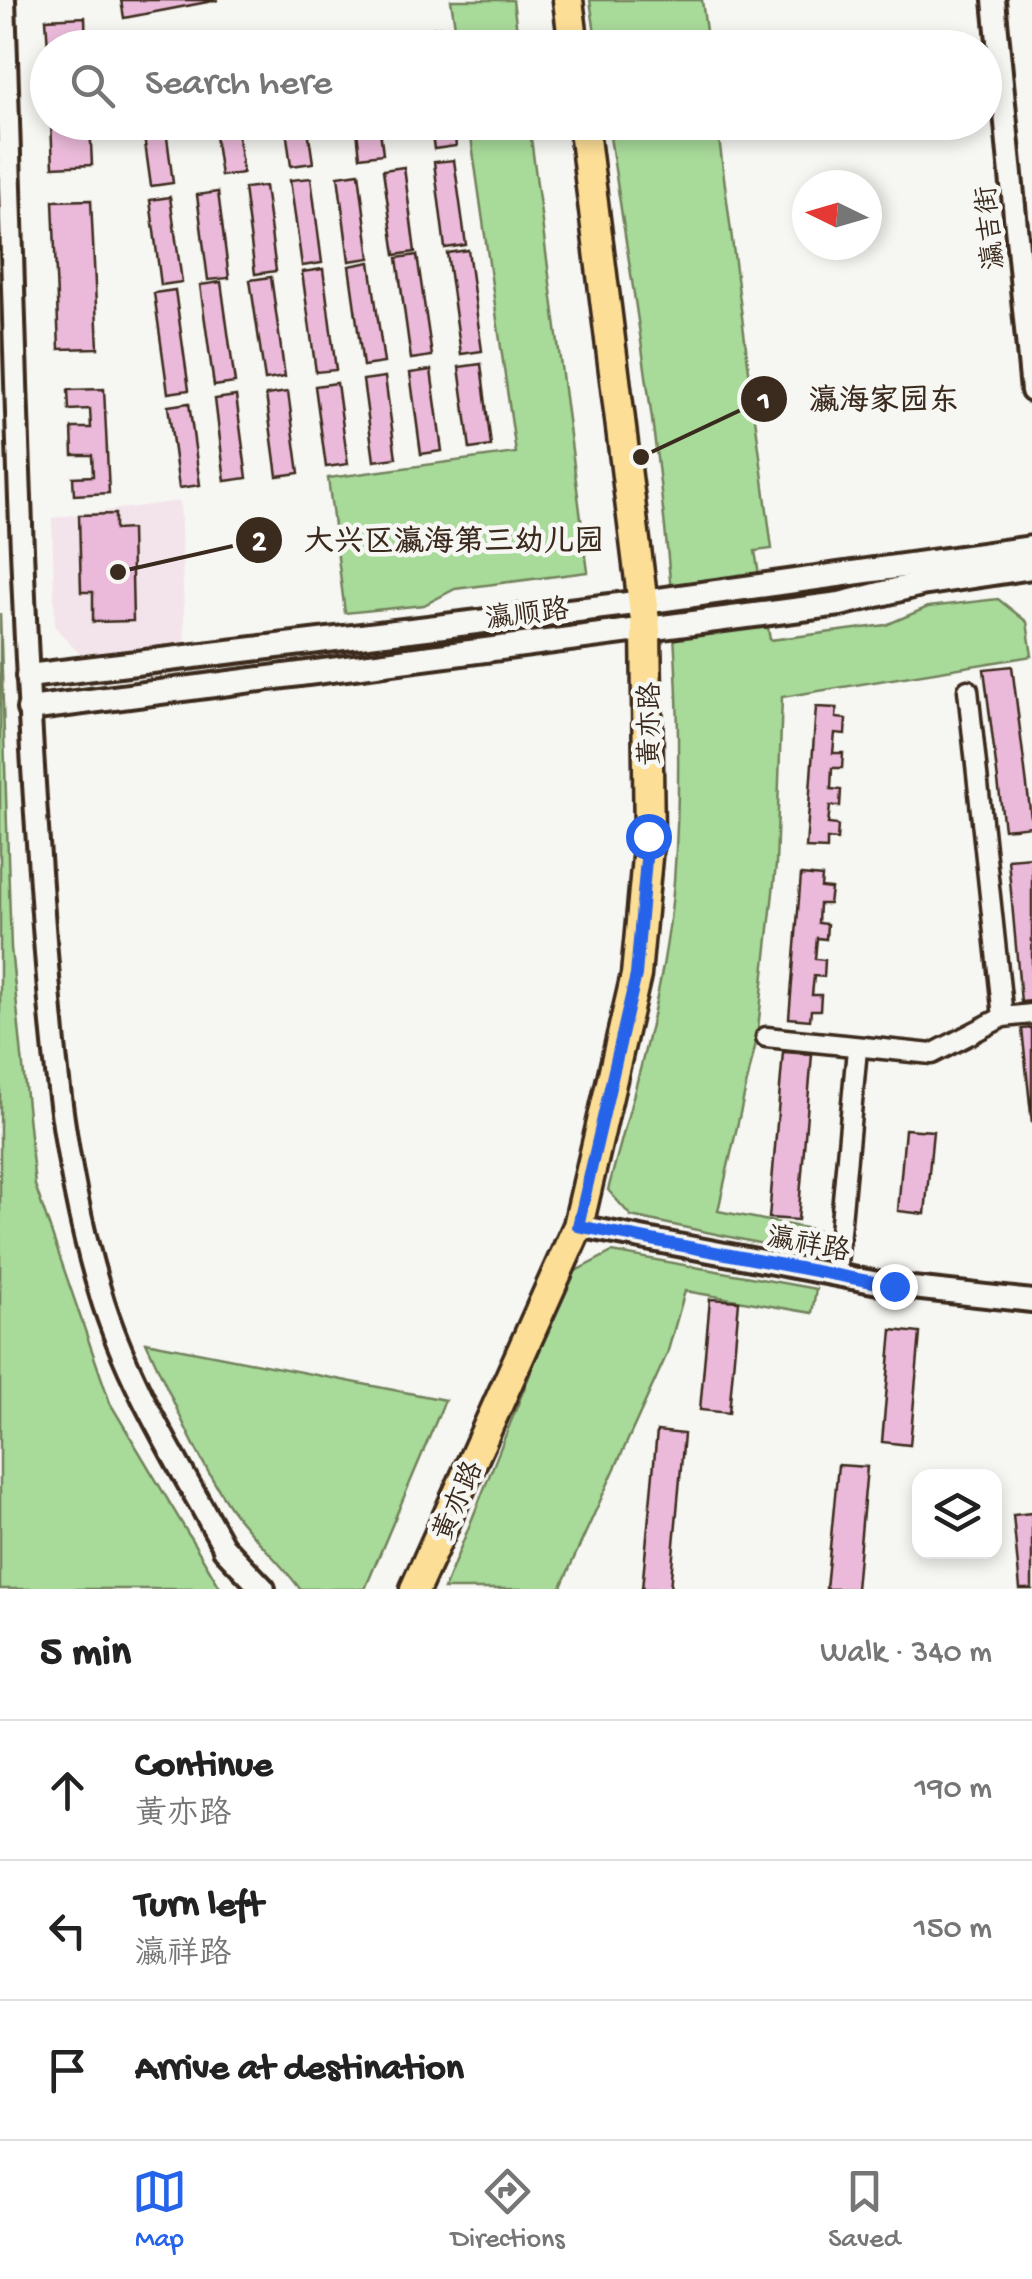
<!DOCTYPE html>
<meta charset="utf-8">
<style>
:root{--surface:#fff;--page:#f6f6f6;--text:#222;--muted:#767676;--line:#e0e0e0;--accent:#2563eb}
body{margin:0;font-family:"Gochi Hand","LXGW WenKai TC",sans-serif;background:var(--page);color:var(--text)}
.controls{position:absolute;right:30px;bottom:30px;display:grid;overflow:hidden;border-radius:20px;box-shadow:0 5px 15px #0003}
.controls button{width:90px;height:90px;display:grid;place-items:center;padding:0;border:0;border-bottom:2px solid var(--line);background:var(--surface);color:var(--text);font:50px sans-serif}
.compass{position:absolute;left:792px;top:170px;width:90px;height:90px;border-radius:50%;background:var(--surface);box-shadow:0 5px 15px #0003;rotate:275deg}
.stop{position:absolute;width:30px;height:30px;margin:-22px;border:8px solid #2563eb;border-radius:50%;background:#fff}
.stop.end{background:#2563eb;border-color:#fff;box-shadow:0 2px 10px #0008}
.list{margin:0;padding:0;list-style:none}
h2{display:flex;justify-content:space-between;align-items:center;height:130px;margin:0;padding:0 40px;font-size:42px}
h2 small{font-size:32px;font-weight:400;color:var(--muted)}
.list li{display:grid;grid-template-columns:65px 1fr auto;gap:30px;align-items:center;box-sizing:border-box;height:140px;padding:0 40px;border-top:2px solid var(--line)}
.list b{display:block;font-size:38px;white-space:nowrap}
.list p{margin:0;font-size:32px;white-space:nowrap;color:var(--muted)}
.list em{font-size:32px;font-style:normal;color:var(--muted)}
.icon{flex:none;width:55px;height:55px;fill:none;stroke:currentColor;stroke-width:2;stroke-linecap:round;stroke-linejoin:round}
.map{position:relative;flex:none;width:1032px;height:1589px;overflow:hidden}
.search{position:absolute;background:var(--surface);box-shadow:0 5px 15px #0003;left:30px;right:30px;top:30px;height:110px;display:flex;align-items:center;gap:25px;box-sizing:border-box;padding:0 35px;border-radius:55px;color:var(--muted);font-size:38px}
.sheet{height:550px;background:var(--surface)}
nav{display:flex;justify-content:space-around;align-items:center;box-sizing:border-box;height:140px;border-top:2px solid var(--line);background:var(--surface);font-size:28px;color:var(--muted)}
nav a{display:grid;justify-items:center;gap:5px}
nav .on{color:var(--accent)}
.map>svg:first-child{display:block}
.built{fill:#f3e4eb}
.green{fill:#a8da9a;stroke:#72825c;stroke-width:2.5}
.building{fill:#ebbada;stroke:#3b2a1e;stroke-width:2.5}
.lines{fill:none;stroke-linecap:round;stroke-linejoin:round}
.minor-casing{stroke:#3b2a1e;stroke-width:25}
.tertiary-casing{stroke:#3b2a1e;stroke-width:28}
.secondary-casing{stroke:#3b2a1e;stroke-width:30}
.primary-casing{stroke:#3b2a1e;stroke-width:35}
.minor{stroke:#f6f6f2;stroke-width:18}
.tertiary{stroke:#f6f6f2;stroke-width:20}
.secondary{stroke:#f6f6f2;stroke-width:22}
.primary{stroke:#fcde96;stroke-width:28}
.route{stroke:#2563eb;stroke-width:12}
.labels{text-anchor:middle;stroke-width:9;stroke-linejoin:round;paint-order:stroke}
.street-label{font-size:28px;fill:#3b2a1e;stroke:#f6f6f2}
.leader{fill:none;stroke:#3b2a1e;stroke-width:4}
.callout-dot{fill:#3b2a1e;stroke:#f6f6f2;stroke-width:4}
.mark-label{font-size:30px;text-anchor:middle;font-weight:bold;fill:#fff}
.callout-label{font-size:30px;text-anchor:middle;font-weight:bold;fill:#3b2a1e;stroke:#f6f6f2;stroke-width:9;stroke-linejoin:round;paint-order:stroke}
</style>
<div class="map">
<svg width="1032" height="1589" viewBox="0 0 1032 1589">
<rect width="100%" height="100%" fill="#f6f6f2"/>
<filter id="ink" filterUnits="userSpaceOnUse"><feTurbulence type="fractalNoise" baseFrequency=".01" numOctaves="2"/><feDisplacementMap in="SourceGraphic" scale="20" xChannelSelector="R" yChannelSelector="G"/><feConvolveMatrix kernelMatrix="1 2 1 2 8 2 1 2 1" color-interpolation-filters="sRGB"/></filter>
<g filter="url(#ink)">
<polygon class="built" points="180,501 185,646 85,660 55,627 52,518"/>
<g class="green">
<polygon points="451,0 513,0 519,47 458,47"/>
<polygon points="590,0 702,0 708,47 597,47"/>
<polygon points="469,123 529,123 588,572 455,589 424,605 345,613 328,478 516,453"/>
<path d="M 608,123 L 717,123 L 772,549 L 755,551 L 770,640 L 886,625 L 928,607 L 998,599 L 1027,622 L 1032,656 L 782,697 L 776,865 L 757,1038 L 718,1211 L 826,1232 L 820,1256 L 631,1216 L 608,1190 C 635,1089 666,986 674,881 C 693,626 645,373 608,123 Z"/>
<polygon points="0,613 11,948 35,1185 110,1403 221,1589 0,1589"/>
<polygon points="612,1252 816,1289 812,1313 685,1291 667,1354 560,1589 444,1589 570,1274"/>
<path d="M 146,1342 L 445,1400 L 365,1589 L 300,1589 C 279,1560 250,1536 230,1507 C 195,1456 172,1397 146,1342 Z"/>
</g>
<g class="building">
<polygon points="121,0 218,0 124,18"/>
<polygon points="85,17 86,48 48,48 46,19"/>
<polygon points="440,27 443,48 420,48 418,30"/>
<polygon points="367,36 368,48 346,48 344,39"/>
<polygon points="51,122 90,122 92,165 53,167"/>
<polygon points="142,122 165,122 173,183 151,186"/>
<polygon points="213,122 236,122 243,173 221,176"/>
<polygon points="285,122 307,122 313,163 291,166"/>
<polygon points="356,122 379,122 383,154 360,157"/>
<polygon points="430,122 453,122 456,146 434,149"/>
<polygon points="454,160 466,245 445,248 434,162"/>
<polygon points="404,167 415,252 395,255 383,170"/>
<polygon points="359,173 370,258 349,261 338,176"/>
<polygon points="311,178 322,263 302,266 290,180"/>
<polygon points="265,186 276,271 255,274 244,188"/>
<polygon points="218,192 229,278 208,280 197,195"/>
<polygon points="170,197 182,282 161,285 150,200"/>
<polygon points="91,200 98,348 59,349 53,201"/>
<polygon points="468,250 482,351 461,354 447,253"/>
<polygon points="417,255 432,356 411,359 397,258"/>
<polygon points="370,262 384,363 363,366 349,266"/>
<polygon points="323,269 336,370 316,372 302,272"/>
<polygon points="271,277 285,377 265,380 250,280"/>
<polygon points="221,282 235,383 214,386 200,285"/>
<polygon points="175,290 189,390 168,393 154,293"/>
<polygon points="481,364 491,446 470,449 459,367"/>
<polygon points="431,370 442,451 421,454 410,373"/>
<polygon points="385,377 396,458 374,461 363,380"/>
<polygon points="337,383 348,464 326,467 315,386"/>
<polygon points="104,389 109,493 74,495 73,477 93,476 92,455 73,455 72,428 91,428 90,409 69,410 68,390"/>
<polygon points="288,392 299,473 277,476 266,395"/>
<polygon points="236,396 247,478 225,481 215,399"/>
<polygon points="189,403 200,485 179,488 168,406"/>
<polygon points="115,514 115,530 131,529 133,621 93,622 93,592 81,592 79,515"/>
<polygon points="1012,666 1032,826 1004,829 984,669"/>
<polygon points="816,707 837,708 836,718 846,719 845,734 835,733 833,753 843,753 842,768 832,768 831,789 841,790 840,806 830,806 828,824 838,825 837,840 827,839 827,849 806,848"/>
<polygon points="1032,857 1032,1001 1021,1002 1008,859"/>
<polygon points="801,875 822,877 821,888 831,889 829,904 819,904 818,923 827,924 826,939 817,938 815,959 825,960 824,977 814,976 812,995 821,995 820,1010 811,1010 810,1020 789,1018"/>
<polygon points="1032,1028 1032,1123 1022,1029"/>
<polygon points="783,1052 812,1054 798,1220 769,1218"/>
<polygon points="905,1129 933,1131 925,1214 898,1211"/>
<polygon points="710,1299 739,1301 729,1413 700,1410"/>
<polygon points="892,1330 920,1333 910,1445 882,1442"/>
<polygon points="657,1431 684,1434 670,1589 642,1589"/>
<polygon points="838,1465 867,1467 856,1589 826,1589"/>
<polygon points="1032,1513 1032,1589 1020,1589 1013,1515"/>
</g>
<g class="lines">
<g class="minor-casing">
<g id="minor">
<polyline points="968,690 1003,1017"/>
<polyline points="766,1037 932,1054 1003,1017 1032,1014"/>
<polyline points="836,1275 857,1049"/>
</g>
</g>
<g class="tertiary-casing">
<g id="tertiary">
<path d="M 4,0 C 14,281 18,563 38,843 C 49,994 56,1146 100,1292 C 127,1383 180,1466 225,1549"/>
<polyline points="994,0 1032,391"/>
<polyline points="578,1226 894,1286 1032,1301"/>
</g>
</g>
<g class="secondary-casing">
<g id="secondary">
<polyline points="28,676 644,602 1032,548"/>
<polyline points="29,709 840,604 921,584 1032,567"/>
<polyline points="225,1549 263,1589"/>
</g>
</g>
<g class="primary-casing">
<g id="primary">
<polyline points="568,0 574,48"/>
<polyline points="415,1589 578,1226 636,975 649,836 646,629 583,122"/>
</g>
</g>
<use href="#minor" class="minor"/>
<use href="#tertiary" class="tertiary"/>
<use href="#secondary" class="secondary"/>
<use href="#primary" class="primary"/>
</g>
</g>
<g class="lines" filter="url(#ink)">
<polyline class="route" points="648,836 636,975 578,1226 894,1286"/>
</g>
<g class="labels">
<g class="street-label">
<text transform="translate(988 228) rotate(-96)" y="10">瀛吉街</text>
<text transform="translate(527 612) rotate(-7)" y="10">瀛顺路</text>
<text transform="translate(648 724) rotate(-90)" y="10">黄亦路</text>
<text transform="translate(809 1242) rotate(11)" y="10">瀛祥路</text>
<text transform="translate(456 1500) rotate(-66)" y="10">黄亦路</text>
</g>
</g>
<path class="leader" d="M641 457L764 399M118 572L259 540"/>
<g class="callout-dot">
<circle cx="641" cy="457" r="10"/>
<circle cx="118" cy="572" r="10"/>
<circle cx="764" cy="399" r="25"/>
<circle cx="259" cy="540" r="25"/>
</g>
<g class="mark-label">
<text x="764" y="409">1</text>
<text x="259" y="550">2</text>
</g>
<g class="callout-label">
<text x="884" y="409">瀛海家园东</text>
<text x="454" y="550">大兴区瀛海第三幼儿园</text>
</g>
</svg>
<div class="controls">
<button><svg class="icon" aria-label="layers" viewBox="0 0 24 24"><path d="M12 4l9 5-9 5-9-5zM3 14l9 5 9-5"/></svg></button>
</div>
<svg class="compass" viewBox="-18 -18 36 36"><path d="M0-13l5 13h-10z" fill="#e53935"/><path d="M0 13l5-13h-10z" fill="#767676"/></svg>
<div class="stop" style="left:648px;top:836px"></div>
<div class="stop end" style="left:894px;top:1286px"></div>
<div class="search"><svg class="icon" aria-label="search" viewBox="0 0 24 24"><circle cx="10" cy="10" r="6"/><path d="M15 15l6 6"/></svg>Search here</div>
</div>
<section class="sheet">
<h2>5 min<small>Walk · 340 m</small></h2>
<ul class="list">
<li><svg class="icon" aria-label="ahead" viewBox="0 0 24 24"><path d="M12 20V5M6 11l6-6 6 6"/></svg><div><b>Continue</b><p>黄亦路</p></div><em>190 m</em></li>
<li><svg class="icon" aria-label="left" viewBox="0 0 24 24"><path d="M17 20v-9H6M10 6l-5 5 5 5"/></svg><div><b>Turn left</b><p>瀛祥路</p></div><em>150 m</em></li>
<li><svg class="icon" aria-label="arrive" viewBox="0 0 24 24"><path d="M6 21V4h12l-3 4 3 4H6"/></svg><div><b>Arrive at destination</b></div></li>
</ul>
</section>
<nav>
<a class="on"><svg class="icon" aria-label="map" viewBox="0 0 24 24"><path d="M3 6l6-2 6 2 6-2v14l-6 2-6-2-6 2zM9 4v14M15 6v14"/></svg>Map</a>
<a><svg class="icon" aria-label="directions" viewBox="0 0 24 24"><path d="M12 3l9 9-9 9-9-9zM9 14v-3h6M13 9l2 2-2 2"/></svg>Directions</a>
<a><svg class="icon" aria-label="saved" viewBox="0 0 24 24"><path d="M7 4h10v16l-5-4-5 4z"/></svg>Saved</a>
</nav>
